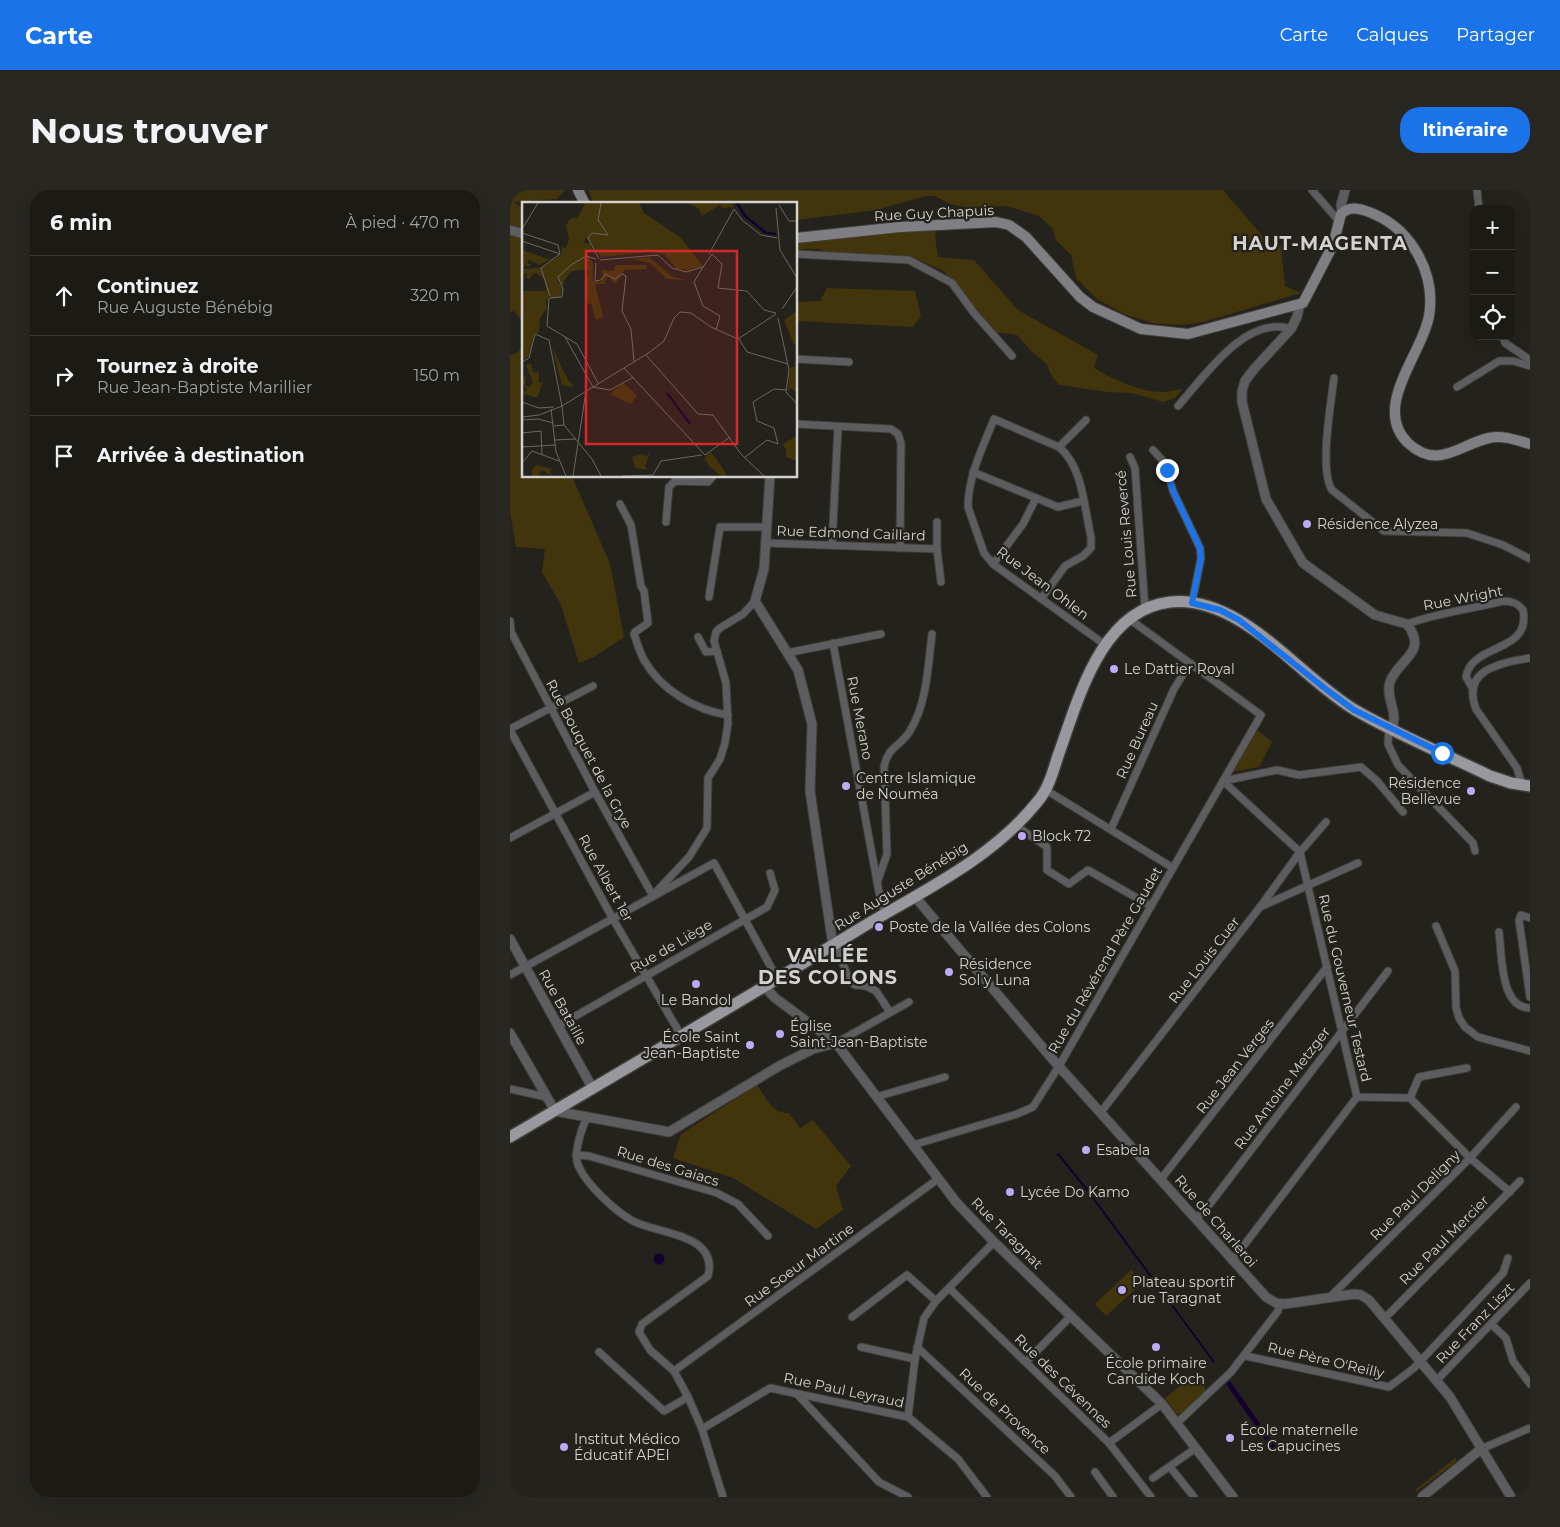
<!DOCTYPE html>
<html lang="fr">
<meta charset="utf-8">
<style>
:root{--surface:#1b1a15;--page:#282722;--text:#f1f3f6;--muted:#a0a1a0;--line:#393834;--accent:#1a73e8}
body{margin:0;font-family:Montserrat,sans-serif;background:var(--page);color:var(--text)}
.controls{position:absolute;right:15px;top:15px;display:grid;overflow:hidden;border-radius:10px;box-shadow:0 5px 20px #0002}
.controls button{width:45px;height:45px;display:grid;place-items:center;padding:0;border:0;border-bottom:1px solid var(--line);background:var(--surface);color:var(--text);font:25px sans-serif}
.stop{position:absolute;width:15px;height:15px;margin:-11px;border:4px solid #1a73e8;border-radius:50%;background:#fff}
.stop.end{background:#1a73e8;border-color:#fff;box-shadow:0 1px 5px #0008}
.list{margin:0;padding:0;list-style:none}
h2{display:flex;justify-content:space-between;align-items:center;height:65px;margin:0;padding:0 20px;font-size:21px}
h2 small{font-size:16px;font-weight:400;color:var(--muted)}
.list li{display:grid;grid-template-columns:32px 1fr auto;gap:15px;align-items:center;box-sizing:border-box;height:80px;padding:0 20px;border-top:1px solid var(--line)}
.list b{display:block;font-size:19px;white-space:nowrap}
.list p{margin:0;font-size:16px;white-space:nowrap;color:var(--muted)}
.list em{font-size:16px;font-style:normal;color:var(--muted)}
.icon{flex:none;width:28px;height:28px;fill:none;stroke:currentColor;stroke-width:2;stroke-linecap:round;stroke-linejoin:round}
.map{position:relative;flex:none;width:1020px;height:1307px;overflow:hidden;border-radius:20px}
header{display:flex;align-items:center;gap:30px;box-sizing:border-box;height:70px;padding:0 25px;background:var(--accent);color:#fff}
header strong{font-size:24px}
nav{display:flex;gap:28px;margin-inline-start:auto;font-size:18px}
.intro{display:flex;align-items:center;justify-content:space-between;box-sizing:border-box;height:120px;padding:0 30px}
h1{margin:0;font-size:35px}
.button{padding:12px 22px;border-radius:20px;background:var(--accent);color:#fff;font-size:18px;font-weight:700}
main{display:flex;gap:30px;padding:0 30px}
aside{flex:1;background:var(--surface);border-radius:20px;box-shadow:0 5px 20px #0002}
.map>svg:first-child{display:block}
.green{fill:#42350b}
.water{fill:#13002f}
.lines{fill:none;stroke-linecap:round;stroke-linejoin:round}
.stream{stroke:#13002f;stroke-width:2}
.minor-casing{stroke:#403e38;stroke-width:9}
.tertiary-casing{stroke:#403e38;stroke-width:11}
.secondary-casing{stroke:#403e38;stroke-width:12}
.primary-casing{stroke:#403e38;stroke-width:14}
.minor{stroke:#5d5d60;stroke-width:7}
.tertiary{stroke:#5d5d60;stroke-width:9}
.secondary{stroke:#7f7e83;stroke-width:10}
.primary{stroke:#99989e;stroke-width:11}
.route{stroke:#1a73e8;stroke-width:6}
.poi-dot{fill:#bcaaf5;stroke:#24221c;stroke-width:2}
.labels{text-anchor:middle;stroke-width:4.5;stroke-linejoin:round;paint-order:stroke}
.street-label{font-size:14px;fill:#d3d2ce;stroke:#24221c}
.poi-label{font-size:14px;fill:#d3d2ce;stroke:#24221c;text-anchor:start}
.district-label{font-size:19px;font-weight:bold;letter-spacing:1px;fill:#d3d2ce;stroke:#24221c}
.inset-river{fill:none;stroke:#13002f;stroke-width:2.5}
.inset-road{fill:none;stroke:#6a6863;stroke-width:1}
.view{fill:#d62828;fill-opacity:0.15;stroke:#d62828;stroke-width:2.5}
.inset-edge{fill:none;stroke:#d3d2ce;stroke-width:2.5}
</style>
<header>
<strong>Carte</strong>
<nav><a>Carte</a><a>Calques</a><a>Partager</a></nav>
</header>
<div class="intro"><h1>Nous trouver</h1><a class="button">Itinéraire</a></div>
<main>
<aside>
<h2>6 min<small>À pied · 470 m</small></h2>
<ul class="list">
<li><svg class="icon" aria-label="ahead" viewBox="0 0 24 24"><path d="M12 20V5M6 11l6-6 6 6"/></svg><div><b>Continuez</b><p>Rue Auguste Bénébig</p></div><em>320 m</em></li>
<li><svg class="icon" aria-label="right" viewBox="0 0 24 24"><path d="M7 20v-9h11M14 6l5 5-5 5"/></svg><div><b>Tournez à droite</b><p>Rue Jean-Baptiste Marillier</p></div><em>150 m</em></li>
<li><svg class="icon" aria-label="arrive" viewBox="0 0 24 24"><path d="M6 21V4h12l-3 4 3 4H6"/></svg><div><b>Arrivée à destination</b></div></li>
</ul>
</aside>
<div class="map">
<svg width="1020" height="1307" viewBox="0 0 1020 1307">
<rect width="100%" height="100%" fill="#24221c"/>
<g class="green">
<polygon points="0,0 55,0 47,9 3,12 14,19 14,133 4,121 0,122"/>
<polygon points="79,0 713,0 761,56 771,56 775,96 791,103 693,132 672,135 642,133 614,124 587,109 566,88 561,65 546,50 542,38 529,26 497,16 456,17 440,14 425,6 416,6 366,20 286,30 286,14 83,14"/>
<path d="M 429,35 L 425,46 L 428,67 L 464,70 L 508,120 L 588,165 L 584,178 C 605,190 629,202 654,202 C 660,202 667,199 673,199 L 665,208 L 653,212 L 622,203 L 598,202 L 549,195 L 541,185 L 536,173 L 522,162 L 507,145 L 486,142 L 434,81 L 400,66 L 375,65 L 372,69 L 314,65 L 310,59 L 286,59 L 286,49 Z"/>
<polygon points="317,98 405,101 411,126 403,137 286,131 286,112 310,111"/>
<polygon points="14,154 14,286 62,286 100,374 114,447 84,467 69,473 51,415 32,382 35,359 6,357 0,322 0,165 8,162"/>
<polygon points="747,540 762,552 749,577 722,582"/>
<path d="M 247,895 C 255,906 263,925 279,923 L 290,938 L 303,930 L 341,976 L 326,996 L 333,1020 L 306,1039 L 223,988 L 163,968 L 171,944 Z"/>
<polygon points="621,1080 632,1093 596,1126 585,1114"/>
<polygon points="688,1182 696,1200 671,1224 667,1224 655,1208"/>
<polygon points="945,1268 947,1271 906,1302 905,1300"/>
</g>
<g class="water">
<circle cx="149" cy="1069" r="5.5"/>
<polygon points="720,1191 768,1259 764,1262 716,1194"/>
</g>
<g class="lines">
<polyline class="stream" points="548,964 578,1001 704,1172"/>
<g class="minor-casing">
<g id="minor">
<polyline points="802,0 828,30"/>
<polyline points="967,0 969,19"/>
<polyline points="286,64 399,70 442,93 464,123 502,166"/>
<polyline points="993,146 995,153 1020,170"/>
<polyline points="286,169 339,172"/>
<path d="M 824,188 C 821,213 809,280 822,300 L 874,341 L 957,343 L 993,355 L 1020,369"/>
<polyline points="947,197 989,171 1003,171 1020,176"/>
<path d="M 668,216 C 694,187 736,124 781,139"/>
<polyline points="286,234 381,239 388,244 391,253 390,358"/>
<polyline points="549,257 576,230"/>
<polyline points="643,260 655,273 663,301 690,358 691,368 682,413"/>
<polyline points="620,267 625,278 635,419"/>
<polyline points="463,282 548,317 573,311"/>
<path d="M 110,314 L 121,335 L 131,396 L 134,401 L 138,433 L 125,442 L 124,444 C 127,453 130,463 134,470 C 151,500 185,520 218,525"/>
<polyline points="156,332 159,297 165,291 198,292 203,286"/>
<polyline points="256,353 427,359 427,332"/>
<polyline points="322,355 328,237"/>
<polyline points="427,359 431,392"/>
<polyline points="483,374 513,334 526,308"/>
<polyline points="199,407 210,337 257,337"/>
<path d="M 531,409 L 555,376 L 573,366 L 581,358 L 581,347 C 574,317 573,277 549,257 L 484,229 C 473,257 458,286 458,317 L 474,363 L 483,374 L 594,454"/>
<polyline points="0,431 1,442 85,602 143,706"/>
<path d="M 897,434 C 927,423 962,419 993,411 C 1002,411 1008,413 1013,420 C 1020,456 981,455 965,471 C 960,475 957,481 956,487 L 963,499"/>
<polyline points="188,447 196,462 207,461"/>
<polyline points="323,453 369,702 375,724"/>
<polyline points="277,463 371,444"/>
<polyline points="879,537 878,554 888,575 963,653 965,661"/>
<polyline points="0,539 83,496"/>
<polyline points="0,540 103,729 172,847"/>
<polyline points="713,591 790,662 847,907 900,908 960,968 1000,1002"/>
<polyline points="713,591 767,580 789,585 851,577 867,591 893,622"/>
<path d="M 1012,595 L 1007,578 L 966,519 C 951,479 991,473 1020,468"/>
<polyline points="536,600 663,678"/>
<polyline points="505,635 537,657 537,680 559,694 578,680 641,716"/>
<polyline points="601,639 664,499 680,473"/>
<polyline points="0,648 85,602"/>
<path d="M 368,690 L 377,664 L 374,577 C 378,556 390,557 400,541 C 417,513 418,476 422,444"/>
<polyline points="146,702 179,667 197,638 198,588 210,569 215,553 218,533 216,493 204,451 206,442 210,438 233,424 245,411"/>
<polyline points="750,717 848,673"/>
<polyline points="1020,728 1011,725 1009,730 1020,807"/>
<polyline points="926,736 945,781 946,818 949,828 955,837 968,847 1020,861"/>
<path d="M 989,742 C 992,765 990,818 1020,818"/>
<polyline points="326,753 339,791 345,795 356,796 366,801 380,822"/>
<polyline points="0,785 204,673 268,790"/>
<polyline points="48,836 257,717 265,700 260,683"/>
<polyline points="326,853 399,812"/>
<polyline points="0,899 36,907"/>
<polyline points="366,907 435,887"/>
<polyline points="900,908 909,887 957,878"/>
<polyline points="591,922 750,717 790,662 816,632"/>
<path d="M 78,926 C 72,937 62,965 69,977 C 77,995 106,1022 123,1031 C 147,1044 209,1043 198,1086 L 132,1134 L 129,1142 L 140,1160 L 164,1181 L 178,1207 L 192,1239 L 213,1307"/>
<polyline points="403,955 507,924 523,917 549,876 751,525 618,428"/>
<polyline points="66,965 79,966 207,1003 228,1014 258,1046"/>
<polyline points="651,989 817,777"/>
<polyline points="685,1029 696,1019 878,781"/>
<polyline points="722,1071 847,907"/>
<polyline points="440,1099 599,1253 641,1307"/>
<polyline points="819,1108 960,968 1006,917"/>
<polyline points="342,1127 397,1085 426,1111"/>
<polyline points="875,1128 1010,991"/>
<polyline points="981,1134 996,1148 1003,1171 1020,1194"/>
<polyline points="351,1157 405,1169"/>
<polyline points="407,1157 545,1286 561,1307"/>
<polyline points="89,1162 154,1221 178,1207"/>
<polyline points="736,1166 879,1197 904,1178 993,1083 998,1068"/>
<polyline points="516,1172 561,1126"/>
<polyline points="164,1181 428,989"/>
<polyline points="927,1190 1020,1093"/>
<polyline points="287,1204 369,1292 398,1307"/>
<polyline points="398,1227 448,1269 477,1307"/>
<polyline points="667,1233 721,1182 768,1121 770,1114"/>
<polyline points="192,1239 260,1198 398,1227 405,1169 414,1128 426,1111 484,1052"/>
<polyline points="599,1253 652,1214"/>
<polyline points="971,1259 1020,1238"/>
<polyline points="660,1277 684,1307"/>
<polyline points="585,1282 603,1307"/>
<polyline points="643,1288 686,1258"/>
</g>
</g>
<g class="tertiary-casing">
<g id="tertiary">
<polyline points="832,22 831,15 835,0"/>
<polyline points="0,40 14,44"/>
<path d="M 790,114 L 787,127 L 781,139 L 744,179 L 735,191 L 732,201 L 732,212 L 756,309 L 793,373 L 865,425 L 897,434 C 919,463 888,469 880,492 C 875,508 889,523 882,538"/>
<polyline points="260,286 254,379 245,411 288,480 302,534 300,601 323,756"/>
<polyline points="406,708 544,871 756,1107 766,1113 775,1114 844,1104 851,1105 859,1110 940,1207 1001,1307"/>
<polyline points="0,749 83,899"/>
<polyline points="255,797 265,808 326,853 446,1012 484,1052 652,1214 723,1307"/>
<polyline points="0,843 45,921 159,942 271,875 303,859 326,853"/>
<polyline points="912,1307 971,1259"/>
</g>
</g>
<g class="secondary-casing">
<g id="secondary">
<polyline points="68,0 75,14"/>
<path d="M 286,48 L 390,37 L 486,32 L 499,35 L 516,47 L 570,107 L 583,117 L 631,139 L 678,144 L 793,113 L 823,55 L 831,24 C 841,14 855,20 866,25 C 903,42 926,85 919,126 C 913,163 861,217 898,253 C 928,281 950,254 979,248 C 993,245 1006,250 1020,254"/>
</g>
</g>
<g class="primary-casing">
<path id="primary" d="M 0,947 C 117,878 235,809 351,738 C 412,701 482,669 528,611 C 539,598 543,581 548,566 C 568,511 590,420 660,412 C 732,405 788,486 845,520 C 888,545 935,564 980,586 L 1001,593 L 1020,596"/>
</g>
<use href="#minor" class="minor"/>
<use href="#tertiary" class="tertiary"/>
<use href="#secondary" class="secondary"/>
<use href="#primary" class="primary"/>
</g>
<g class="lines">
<polyline class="route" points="657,280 663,301 690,358 691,368 682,413 710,420 729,430 817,500 844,520 932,563"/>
</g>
<g class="poi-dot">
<circle cx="797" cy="334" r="5"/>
<circle cx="604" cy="479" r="5"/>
<circle cx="336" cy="596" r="5"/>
<circle cx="961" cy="601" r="5"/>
<circle cx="512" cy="646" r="5"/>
<circle cx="369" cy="737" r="5"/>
<circle cx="439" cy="782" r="5"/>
<circle cx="186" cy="794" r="5"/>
<circle cx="270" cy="844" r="5"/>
<circle cx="240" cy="855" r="5"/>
<circle cx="576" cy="960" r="5"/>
<circle cx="500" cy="1002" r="5"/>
<circle cx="612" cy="1100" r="5"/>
<circle cx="646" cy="1157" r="5"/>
<circle cx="720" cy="1248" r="5"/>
<circle cx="54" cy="1257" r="5"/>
</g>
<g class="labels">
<g class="street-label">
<text transform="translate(424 23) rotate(-3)" y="5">Rue Guy Chapuis</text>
<text transform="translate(341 343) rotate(2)" y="5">Rue Edmond Caillard</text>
<text transform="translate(616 344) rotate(-95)" y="5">Rue Louis Revercé</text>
<text transform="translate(533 393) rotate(37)" y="5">Rue Jean Ohlen</text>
<text transform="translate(953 408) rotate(-11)" y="5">Rue Wright</text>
<text transform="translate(350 528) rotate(79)" y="5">Rue Merano</text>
<text transform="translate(627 550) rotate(-66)" y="5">Rue Bureau</text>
<text transform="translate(79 564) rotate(62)" y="5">Rue Bouquet de la Grye</text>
<text transform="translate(96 688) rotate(61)" y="5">Rue Albert 1er</text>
<text transform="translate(391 696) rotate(-32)" y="5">Rue Auguste Bénébig</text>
<text transform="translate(161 756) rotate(-30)" y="5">Rue de Liège</text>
<text transform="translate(595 770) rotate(-60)" y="5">Rue du Révérend Père Gaudet</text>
<text transform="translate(694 770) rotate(-52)" y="5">Rue Louis Cuer</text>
<text transform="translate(835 798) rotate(77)" y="5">Rue du Gouverneur Testard</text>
<text transform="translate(53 817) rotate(61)" y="5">Rue Bataille</text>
<text transform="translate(725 876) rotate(-52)" y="5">Rue Jean Verges</text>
<text transform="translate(772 898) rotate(-53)" y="5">Rue Antoine Metzger</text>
<text transform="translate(158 976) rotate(17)" y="5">Rue des Gaiacs</text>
<text transform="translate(905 1005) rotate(-45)" y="5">Rue Paul Deligny</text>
<text transform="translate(706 1031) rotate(49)" y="5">Rue de Charleroi</text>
<text transform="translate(497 1043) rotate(45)" y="5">Rue Taragnat</text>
<text transform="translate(934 1050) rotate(-45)" y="5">Rue Paul Mercier</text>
<text transform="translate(289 1075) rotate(-36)" y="5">Rue Soeur Martine</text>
<text transform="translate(965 1133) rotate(-46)" y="5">Rue Franz Liszt</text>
<text transform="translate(816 1170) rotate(13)" y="5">Rue Père O'Reilly</text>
<text transform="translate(553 1191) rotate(44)" y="5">Rue des Cévennes</text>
<text transform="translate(334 1200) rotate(12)" y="5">Rue Paul Leyraud</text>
<text transform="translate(495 1221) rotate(43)" y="5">Rue de Provence</text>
</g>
<g class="poi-label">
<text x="807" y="339">Résidence Alyzea</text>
<text x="614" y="484">Le Dattier Royal</text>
<text x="346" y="593">Centre Islamique<tspan x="346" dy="16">de Nouméa</tspan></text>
<text x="951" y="598" text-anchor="end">Résidence<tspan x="951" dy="16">Bellevue</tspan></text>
<text x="522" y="651">Block 72</text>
<text x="379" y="742">Poste de la Vallée des Colons</text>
<text x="449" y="779">Résidence<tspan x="449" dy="16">Sol y Luna</tspan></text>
<text x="186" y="815" text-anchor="middle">Le Bandol</text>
<text x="280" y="841">Église<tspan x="280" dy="16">Saint-Jean-Baptiste</tspan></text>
<text x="230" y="852" text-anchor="end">École Saint<tspan x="230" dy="16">Jean-Baptiste</tspan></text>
<text x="586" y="965">Esabela</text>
<text x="510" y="1007">Lycée Do Kamo</text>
<text x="622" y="1097">Plateau sportif<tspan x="622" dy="16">rue Taragnat</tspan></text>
<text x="646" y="1178" text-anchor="middle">École primaire<tspan x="646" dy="16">Candide Koch</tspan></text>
<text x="730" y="1245">École maternelle<tspan x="730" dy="16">Les Capucines</tspan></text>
<text x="64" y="1254">Institut Médico<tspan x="64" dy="16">Éducatif APEI</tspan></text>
</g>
<g class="district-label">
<text x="810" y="60">HAUT-MAGENTA</text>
<text x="318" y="772">VALLÉE<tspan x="318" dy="22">DES COLONS</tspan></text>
</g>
</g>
<g transform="translate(12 12)">
<rect width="275" height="275" fill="#24221c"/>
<path d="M 63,1 L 117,1 L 122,11 L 159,36 L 181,64 L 166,68 L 155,67 L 142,52 L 127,50 L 79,55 L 64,36 L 61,41 L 68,42 L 71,50 L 65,51 L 71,62 L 71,79 L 79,80 L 82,75 L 79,68 L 91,69 L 94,63 L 124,63 L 125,67 L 103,68 L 93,82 L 86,74 L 82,82 L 73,82 L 81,115 L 74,118 L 69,102 L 65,101 L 63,77 L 67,70 L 65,67 L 50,69 L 42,78 L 42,85 L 35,77 L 40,86 L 38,95 L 24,98 L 25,106 L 18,116 L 17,130 L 12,132 L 7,154 L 0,159 L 0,89 L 24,89 L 23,78 L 16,72 L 12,71 L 7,77 L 4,76 L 5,71 L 0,72 L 0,48 L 26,57 L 35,54 L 17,63 L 7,57 L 5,62 L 10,62 L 5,65 L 4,62 L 1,66 L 4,67 L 21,65 L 39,53 L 40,45 L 44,46 L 47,37 L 44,23 L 48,17 L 56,15 ZM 165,1 L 209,1 L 213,5 L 200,6 L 198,3 L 180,14 L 176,6 ZM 127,55 L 151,75 L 164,78 L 145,77 L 128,61 L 110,57 ZM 275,109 L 275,142 L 272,143 L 262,118 ZM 30,145 L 46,178 L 52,185 L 40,183 ZM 272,159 L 275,160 L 275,187 L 274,190 L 268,186 L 266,191 L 268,166 L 274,164 ZM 9,162 L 11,170 L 15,171 L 15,167 L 17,172 L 17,181 L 21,180 L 15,196 L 0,191 L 5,188 L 0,180 L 4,172 L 3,183 L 6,185 L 11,181 L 4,163 ZM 101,181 L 115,193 L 109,202 L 88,192 ZM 275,234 L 275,259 L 264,255 L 264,247 L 260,242 ZM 189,250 L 200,265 L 205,274 L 199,274 L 188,265 L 182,256 ZM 128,251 L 123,264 L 125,268 L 113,266 L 110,255 L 120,252 L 124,255 ZM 14,263 L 32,267 L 28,269 L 30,274 L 20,268 L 16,274 L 11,274 L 9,270 Z" fill="#42350b"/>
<path class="inset-river" d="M 215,1 L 223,14 L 244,31 L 254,32M 145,191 L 168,222"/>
<path class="inset-road" d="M 257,3 L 267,19 L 275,19M 254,6 L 258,48 L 275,76M 0,27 L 16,1M 0,31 L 36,43 L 38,52M 0,39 L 38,52M 187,52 L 212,7 L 220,18 L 239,33 L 255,36M 77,57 L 66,36 L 70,31 L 86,33 L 76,18 L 79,1M 78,58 L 136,53 L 150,66 L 164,70 L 181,65 L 190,52 L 200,62 L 196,86 L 225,89 L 242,108 L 254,111M 74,61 L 73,79 L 79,78 L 83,72 L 93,77 L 100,72 L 104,74 L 100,109 L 109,127 L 112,160M 181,65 L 172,80 L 181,104 L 198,114 L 194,128M 28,94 L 19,66 L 38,52M 28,96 L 40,95 L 41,87 L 36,75 L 49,63 L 64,54 L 74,57M 27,97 L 25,124 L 55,142 L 76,181M 260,107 L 275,85M 256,116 L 267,168 L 264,190 L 275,202M 43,135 L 71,185 L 88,188 L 112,175M 217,137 L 225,150 L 266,162M 124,153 L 176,212 L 191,213 L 219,252 L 242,274M 0,160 L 7,156 L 13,132 L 27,138 L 40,204M 102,166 L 183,253M 0,200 L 17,206 L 32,205M 40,204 L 42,223M 29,207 L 34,250 L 44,274M 0,215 L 17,213 L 40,204 L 128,150 L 142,139 L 152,116 L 158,110 L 169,111 L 189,125 L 216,137 L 254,112M 0,218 L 16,217 L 32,221M 31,224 L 42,223 L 70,257 L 79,274M 0,231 L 19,229 L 20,253M 32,238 L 54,237M 0,245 L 33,243M 183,253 L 208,235M 222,256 L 245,238 L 256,242 L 252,226 L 235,219 L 231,200 L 252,187 L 264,188M 0,261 L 10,249 L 37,259M 51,274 L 64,189M 100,274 L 131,273 L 139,259 L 180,253"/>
<path class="view" d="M 64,49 L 215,49 L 215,242 L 64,242 Z"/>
<rect width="275" height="275" class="inset-edge"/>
</g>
</svg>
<div class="controls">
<button>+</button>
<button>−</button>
<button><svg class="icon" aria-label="locate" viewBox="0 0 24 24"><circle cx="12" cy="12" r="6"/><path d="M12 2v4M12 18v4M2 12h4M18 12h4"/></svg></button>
</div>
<div class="stop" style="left:932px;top:563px"></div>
<div class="stop end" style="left:657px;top:280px"></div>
</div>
</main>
